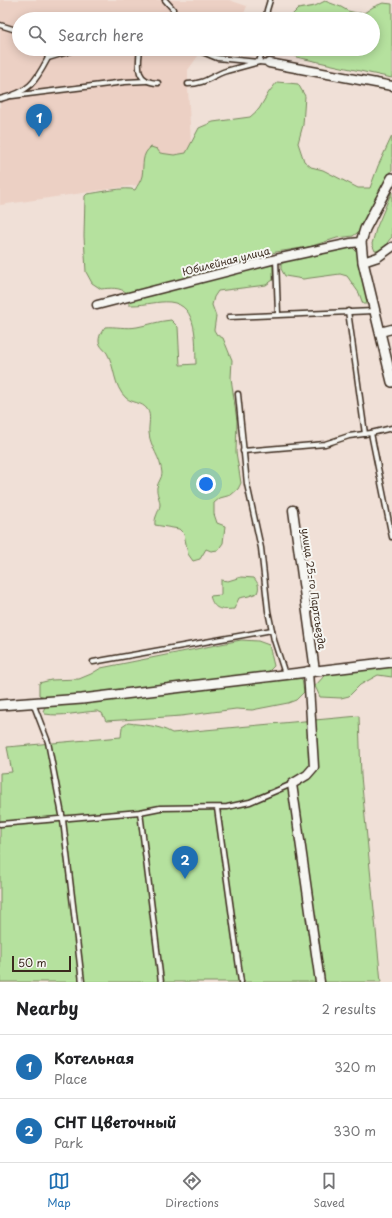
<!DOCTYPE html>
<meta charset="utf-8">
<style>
:root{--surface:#fff;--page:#f2f2f2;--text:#202124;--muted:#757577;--line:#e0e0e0;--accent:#1f6fb2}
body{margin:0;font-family:"Playpen Sans",sans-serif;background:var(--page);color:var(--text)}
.scale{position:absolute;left:12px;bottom:10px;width:59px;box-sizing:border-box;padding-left:4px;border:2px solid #3b2a1e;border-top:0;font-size:11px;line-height:14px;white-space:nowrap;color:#3b2a1e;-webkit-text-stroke:3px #f6f6f2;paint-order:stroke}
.you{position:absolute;left:206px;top:484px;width:14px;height:14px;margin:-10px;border:3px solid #fff;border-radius:50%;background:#1a73e8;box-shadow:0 0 0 6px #1a73e833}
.badge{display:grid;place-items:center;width:26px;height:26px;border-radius:50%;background:var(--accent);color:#fff;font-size:13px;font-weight:700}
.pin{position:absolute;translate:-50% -33px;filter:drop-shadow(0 1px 2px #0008)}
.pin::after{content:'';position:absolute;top:21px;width:14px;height:12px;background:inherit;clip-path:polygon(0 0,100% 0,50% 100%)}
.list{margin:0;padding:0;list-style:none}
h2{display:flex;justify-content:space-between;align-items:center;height:52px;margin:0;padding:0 16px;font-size:17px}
h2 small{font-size:13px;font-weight:400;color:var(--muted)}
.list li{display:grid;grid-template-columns:26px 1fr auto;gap:12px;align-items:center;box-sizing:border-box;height:64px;padding:0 16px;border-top:1px solid var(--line)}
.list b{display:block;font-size:15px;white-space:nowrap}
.list p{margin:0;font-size:13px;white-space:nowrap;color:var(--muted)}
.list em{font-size:13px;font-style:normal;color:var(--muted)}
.icon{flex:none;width:22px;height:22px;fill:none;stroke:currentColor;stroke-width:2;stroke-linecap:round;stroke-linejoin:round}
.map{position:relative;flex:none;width:392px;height:982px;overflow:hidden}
.search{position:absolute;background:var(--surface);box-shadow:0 2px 10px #0003;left:12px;right:12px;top:12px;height:44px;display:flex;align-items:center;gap:10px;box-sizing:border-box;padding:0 14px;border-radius:22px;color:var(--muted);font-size:15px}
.sheet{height:180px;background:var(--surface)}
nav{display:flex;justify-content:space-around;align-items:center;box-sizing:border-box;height:56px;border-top:1px solid var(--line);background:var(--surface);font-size:11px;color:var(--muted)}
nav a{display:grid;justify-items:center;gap:2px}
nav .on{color:var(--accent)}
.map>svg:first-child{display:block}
.built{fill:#ecd0c4}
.green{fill:#b5e19e;stroke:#78865e}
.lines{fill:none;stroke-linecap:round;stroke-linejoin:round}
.service-casing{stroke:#3b2a1e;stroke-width:7}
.minor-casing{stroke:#3b2a1e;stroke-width:11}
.tertiary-casing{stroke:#3b2a1e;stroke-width:12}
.service{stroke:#f6f6f2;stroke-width:4}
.minor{stroke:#f6f6f2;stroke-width:8}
.tertiary{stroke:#f6f6f2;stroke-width:9}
.labels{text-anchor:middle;stroke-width:4;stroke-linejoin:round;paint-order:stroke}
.street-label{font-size:10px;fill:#3b2a1e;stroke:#f6f6f2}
</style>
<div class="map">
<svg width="392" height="982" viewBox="0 0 392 982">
<rect width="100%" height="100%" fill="#f0e0d7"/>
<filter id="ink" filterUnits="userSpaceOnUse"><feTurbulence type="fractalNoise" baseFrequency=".025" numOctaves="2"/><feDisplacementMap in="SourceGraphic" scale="8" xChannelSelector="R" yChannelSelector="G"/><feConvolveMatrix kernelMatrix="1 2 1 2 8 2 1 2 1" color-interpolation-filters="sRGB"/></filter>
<g filter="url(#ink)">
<polygon class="built" points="0,0 229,0 247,6 242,19 19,19 19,49 203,49 188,70 188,89 193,177 0,205"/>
<g class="green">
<polygon points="325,1 341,7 348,11 357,13 364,13 373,7 383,3 392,4 392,78 296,57 295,49 373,49 373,19 291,19 291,16 298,9 315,6"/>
<path d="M 277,82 L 298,84 L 305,96 L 303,125 L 298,143 L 304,161 L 311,167 L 323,170 L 358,188 L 370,188 L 378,166 L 392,136 L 392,170 L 367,214 L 361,230 L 353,236 L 337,238 L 309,247 L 276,252 L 131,293 L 127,293 C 120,287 110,288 101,289 L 92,283 L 86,272 L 84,236 L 85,196 L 87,194 C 98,193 126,186 135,190 C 137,186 141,181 142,176 C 144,165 141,154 151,147 L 157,149 L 160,153 L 174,155 L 186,153 L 199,128 L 213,122 L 250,117 L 259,109 L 269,92 Z"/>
<path d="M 392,191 L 392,237 C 386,242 385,252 375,251 L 372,244 L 376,229 Z"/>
<path d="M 351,246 L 358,253 C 359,271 369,286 367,304 L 363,304 L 359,293 L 347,276 L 340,274 L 303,279 L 285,276 L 281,269 L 281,264 L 293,258 L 316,255 Z"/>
<path d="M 270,264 L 273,265 L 273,280 L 266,285 L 218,291 L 214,297 L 212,305 L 216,316 L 214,330 L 217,335 L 223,338 L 232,360 L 231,378 L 237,421 L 236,452 L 241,483 L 238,489 L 231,495 L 220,498 L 214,503 L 214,514 L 217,523 L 225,526 L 223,543 L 218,550 L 211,551 L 206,549 L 200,559 L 193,561 L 188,554 L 184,534 L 179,529 L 155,525 C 154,517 159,512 160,505 C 160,499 156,493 157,487 C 158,482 162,478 162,473 C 161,458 150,447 149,433 C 148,426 152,415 147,409 C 142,402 132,403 126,398 C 113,386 115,366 107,353 C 104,349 100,347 99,341 C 99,335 102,331 105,327 C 115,326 126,329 137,327 C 148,325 159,321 171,320 L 178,327 L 180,365 L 196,364 C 195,343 199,305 170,302 C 158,301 146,305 133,305 L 129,305 L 129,301 L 135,298 Z"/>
<path d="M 241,577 L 254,578 C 258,583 260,587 257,593 L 249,596 L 239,598 L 234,609 C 220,610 214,610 210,596 L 221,595 L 221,580 L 228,581 Z"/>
<polygon points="241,640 258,641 269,645 274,666 268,672 79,695 48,698 39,695 39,683 51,680 79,679 91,674 101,668"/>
<polygon points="392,665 392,677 378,675 360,685 349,696 341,698 320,697 315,686 325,675"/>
<path d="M 296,676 L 302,679 L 304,692 L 296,700 L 288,703 L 252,710 L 236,709 L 181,716 L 106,721 L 102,713 L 97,711 C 80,712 62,717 45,714 L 43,711 L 46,705 Z"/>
<path d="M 359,716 L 361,776 L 381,982 L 0,982 L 0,773 L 12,772 L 7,747 L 121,737 L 122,727 L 128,723 C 143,725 158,725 172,733 Z"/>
</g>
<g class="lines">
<g class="service-casing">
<g id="service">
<polyline points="165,0 173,9 173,19"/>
<polyline points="266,19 267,10 270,0"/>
<polyline points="0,25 19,31"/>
<polyline points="45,49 48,58"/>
<path d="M 140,49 C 138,66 135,82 158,83"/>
<polyline points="195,49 217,58 269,63"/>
<path d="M 188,84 C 205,84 211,76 226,71 C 237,68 248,65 259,62 L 263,49"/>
<polyline points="12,96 125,82 146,81"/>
<path d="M 0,99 C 29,92 35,83 48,58 L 78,49"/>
<polyline points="276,259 278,314"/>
<polyline points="348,311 365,434"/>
<polyline points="229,317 374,311"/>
<polyline points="238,394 247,484 261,548 268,611 274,640 285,674"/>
<polyline points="371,433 392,537"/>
<polyline points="243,451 325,444 349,436 371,433 392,428"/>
<polyline points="93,662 272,630"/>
<polyline points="33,703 48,742 63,820 82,982"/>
<polyline points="217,808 241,982"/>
<polyline points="140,812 161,982"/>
<polyline points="0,824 140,812 160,808 227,807 250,802 292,784"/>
</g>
</g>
<g class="minor-casing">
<g id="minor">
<polyline points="269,63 392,86"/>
<polyline points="363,262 378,257 392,247"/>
<polyline points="97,305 276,259 351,243 361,242"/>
<polyline points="380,332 392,329"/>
<polyline points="293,510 315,671"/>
<polyline points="308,671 314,767 307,775 292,784 320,982"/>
</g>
</g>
<g class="tertiary-casing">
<g id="tertiary">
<polyline points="392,178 365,229 361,242 363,262 392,382"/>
<polyline points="0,705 82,699 392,662"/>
</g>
</g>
<use href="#service" class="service"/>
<use href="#minor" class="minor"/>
<use href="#tertiary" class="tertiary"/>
</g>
</g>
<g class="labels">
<g class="street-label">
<text transform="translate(226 261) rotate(-14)" y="4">Юбилейная улица</text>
<text transform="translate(314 589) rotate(82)" y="4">улица 25-го Партсъезда</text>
</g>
</g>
</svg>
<div class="scale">50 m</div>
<div class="you"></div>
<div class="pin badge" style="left:39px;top:137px">1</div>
<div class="pin badge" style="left:185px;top:879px">2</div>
<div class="search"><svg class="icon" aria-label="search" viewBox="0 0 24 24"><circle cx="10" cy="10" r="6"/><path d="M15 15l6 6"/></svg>Search here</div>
</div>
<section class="sheet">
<h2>Nearby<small>2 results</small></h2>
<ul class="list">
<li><span class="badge">1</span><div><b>Котельная</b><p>Place</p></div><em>320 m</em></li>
<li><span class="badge">2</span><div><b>СНТ Цветочный</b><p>Park</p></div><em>330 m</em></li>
</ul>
</section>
<nav>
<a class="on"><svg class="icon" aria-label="map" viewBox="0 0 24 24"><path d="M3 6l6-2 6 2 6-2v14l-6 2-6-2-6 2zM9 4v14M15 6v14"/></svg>Map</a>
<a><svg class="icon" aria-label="directions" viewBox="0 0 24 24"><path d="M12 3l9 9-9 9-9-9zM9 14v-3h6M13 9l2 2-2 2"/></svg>Directions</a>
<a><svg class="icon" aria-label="saved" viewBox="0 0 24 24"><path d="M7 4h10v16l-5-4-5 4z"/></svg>Saved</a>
</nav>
